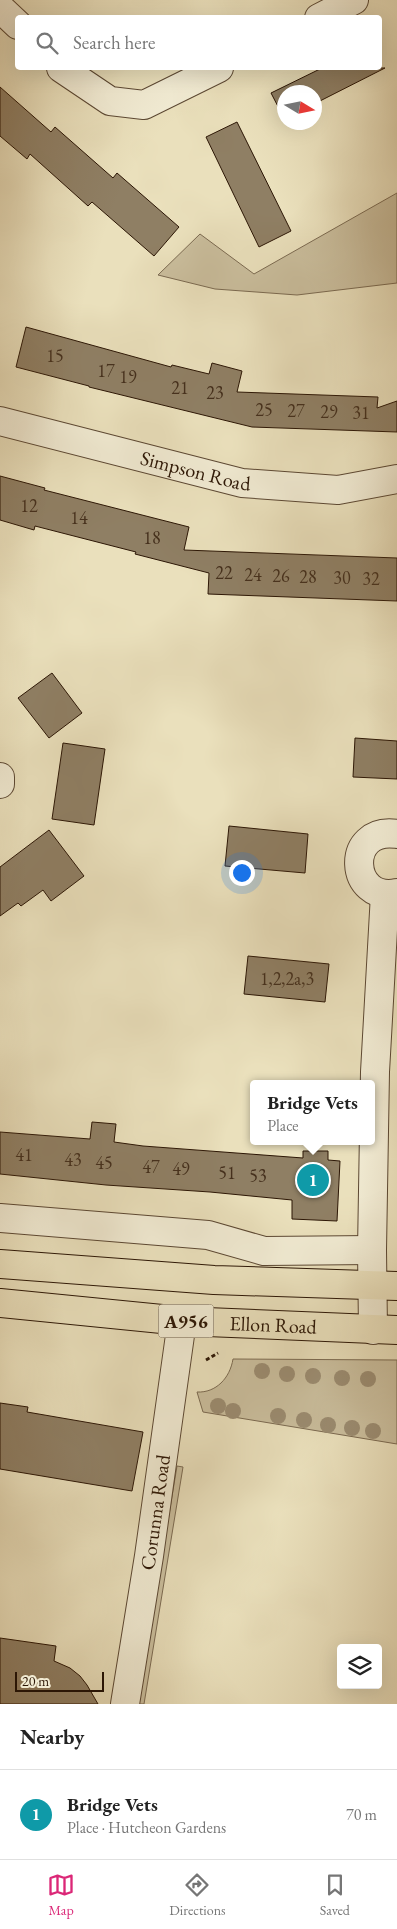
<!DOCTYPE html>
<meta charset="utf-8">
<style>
:root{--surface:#fff;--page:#f2f2f2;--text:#222;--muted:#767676;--line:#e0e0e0;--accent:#db2777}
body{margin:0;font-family:"EB Garamond",serif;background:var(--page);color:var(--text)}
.controls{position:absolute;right:15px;bottom:15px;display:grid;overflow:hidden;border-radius:5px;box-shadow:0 5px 20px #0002}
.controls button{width:45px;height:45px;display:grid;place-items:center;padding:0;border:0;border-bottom:1px solid var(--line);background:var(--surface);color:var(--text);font:25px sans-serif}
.compass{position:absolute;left:277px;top:85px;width:45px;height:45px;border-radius:50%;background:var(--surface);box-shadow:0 5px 20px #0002;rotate:100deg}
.scale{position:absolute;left:15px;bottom:12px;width:89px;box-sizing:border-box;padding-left:5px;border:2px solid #2c1605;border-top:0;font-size:14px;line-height:18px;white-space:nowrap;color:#2c1605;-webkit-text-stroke:4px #f1ebd3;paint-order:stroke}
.you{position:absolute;left:241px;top:872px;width:18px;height:18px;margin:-12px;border:4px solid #fff;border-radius:50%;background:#1a73e8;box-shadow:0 0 0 8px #1a73e833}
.badge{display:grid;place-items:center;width:32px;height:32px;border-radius:50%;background:var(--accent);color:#fff;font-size:16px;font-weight:700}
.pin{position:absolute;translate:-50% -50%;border:2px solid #fff;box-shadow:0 1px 5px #0006}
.popup{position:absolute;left:250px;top:1080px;width:125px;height:65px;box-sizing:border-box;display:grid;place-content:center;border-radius:5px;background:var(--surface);filter:drop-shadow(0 1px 4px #0005);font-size:16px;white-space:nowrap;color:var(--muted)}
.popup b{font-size:19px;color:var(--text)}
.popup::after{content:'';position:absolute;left:50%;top:100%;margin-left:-10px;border:10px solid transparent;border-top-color:var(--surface)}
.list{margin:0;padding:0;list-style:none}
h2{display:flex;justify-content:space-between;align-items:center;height:65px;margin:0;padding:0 20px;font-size:21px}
h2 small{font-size:16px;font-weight:400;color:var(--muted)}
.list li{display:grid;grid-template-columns:32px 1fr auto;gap:15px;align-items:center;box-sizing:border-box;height:90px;padding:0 20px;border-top:1px solid var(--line)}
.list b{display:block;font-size:19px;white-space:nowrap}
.list p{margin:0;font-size:16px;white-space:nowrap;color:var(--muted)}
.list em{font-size:16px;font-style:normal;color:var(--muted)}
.icon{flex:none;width:28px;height:28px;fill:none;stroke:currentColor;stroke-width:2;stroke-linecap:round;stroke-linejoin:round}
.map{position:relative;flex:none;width:397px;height:1704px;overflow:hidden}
.search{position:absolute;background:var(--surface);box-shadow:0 5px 20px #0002;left:15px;right:15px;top:15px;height:55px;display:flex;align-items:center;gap:12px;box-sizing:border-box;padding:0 18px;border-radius:5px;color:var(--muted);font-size:19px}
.sheet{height:155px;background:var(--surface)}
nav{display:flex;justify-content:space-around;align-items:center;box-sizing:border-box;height:70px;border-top:1px solid var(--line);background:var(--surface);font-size:14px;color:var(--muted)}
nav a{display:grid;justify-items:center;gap:2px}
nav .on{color:var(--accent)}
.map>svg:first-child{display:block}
.green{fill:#cabe9d;stroke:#7b6a51}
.building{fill:#8f7f64;stroke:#2c1605}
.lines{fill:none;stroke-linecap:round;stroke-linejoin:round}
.minor-casing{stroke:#5c4833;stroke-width:30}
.primary-casing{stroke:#2c1605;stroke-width:30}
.path{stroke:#2c1605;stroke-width:3;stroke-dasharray:4 2.5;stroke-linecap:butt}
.minor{stroke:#f1ebd3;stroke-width:28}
.primary{stroke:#eae0bc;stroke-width:28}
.tree{fill:#9b8c71}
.labels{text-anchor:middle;stroke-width:4;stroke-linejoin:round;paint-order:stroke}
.number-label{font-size:18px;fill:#45301d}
.shield{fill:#f1ebd3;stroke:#675643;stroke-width:1}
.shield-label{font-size:19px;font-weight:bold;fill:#2c1605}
.street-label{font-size:20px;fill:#2c1605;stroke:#f1ebd3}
</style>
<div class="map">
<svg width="397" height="1704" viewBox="0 0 397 1704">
<rect width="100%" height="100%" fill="#eae0bc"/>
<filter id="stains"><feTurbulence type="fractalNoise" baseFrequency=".004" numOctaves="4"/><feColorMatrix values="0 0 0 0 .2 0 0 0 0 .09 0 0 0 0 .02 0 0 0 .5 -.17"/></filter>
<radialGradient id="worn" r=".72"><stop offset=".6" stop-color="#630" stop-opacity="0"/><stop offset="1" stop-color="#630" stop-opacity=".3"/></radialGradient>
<g class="green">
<polygon points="397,193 397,283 297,295 215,289 158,275 200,234 254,274"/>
<path d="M 233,1359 L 397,1360 L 397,1444 L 203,1412 L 197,1392 C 216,1393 230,1378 233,1359 Z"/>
<polygon points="177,1466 183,1467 144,1704 138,1704"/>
</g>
<g class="building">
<polygon points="322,68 385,68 314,104 314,92 284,92 284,118 271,93"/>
<polygon points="0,87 51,132 55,127 113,178 117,173 179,227 154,256 92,202 88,206 30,154 27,159 0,136"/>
<polygon points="237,122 291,231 259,247 206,137"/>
<polygon points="26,327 171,367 172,365 209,374 212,363 242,371 237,392 378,397 377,408 397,401 397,432 252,427 89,387 89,386 16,367"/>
<polygon points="0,476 45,488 44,490 189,527 184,550 397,558 397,601 208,594 209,573 135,554 136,552 35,526 34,530 0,520"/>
<polygon points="52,673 82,713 49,738 18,698"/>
<polygon points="355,738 397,741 397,779 353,777"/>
<polygon points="63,743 105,749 94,825 52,819"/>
<polygon points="229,826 308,834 305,873 225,866"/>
<polygon points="49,830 84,876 51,901 43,890 21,906 18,903 0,916 0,867"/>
<polygon points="248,956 329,964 325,1002 244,994"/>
<polygon points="92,1122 116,1124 114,1142 143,1146 303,1158 303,1151 328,1151 328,1160 340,1161 337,1221 292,1219 292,1200 210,1192 106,1185 0,1174 0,1132 90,1139"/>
<polygon points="0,1403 28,1407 27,1412 143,1432 132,1491 0,1469"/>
<polygon points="0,1638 56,1646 54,1661 70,1668 80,1676 87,1685 98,1704 0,1704"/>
</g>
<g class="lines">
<g class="minor-casing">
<g id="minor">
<polyline points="0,8 18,25"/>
<polyline points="319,18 354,0"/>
<polyline points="61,68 110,101 144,105 219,68"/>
<path id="s1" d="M 0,421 L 242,483 L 338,490 L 397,479"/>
<polyline points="0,777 0,784"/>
<path d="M 397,834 C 344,826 349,903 397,893"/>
<polyline points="0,1218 208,1235 264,1251 372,1250"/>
<polyline points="373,1330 372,1250 375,1072 385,894"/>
<path id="s2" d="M 125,1704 L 149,1556 L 182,1321"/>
</g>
</g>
<g class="primary-casing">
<g id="primary">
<polyline points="0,1264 214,1280 397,1286"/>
<path id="s3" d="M 0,1303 L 182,1321 L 397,1330"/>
</g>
</g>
<polyline class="path" points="206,1360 218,1353"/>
<use href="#minor" class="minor"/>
<use href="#primary" class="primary"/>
</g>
<g class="tree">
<circle cx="262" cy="1371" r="8"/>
<circle cx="287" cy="1374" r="8"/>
<circle cx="313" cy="1376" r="8"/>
<circle cx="342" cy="1378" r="8"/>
<circle cx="368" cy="1379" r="8"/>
<circle cx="218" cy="1406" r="8"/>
<circle cx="233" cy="1411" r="8"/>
<circle cx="278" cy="1416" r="8"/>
<circle cx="304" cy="1420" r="8"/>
<circle cx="328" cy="1425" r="8"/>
<circle cx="352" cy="1428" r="8"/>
<circle cx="373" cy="1431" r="8"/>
</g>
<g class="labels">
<g class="number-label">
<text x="55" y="362">15</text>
<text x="106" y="377">17</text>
<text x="128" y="383">19</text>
<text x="180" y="394">21</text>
<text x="215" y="399">23</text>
<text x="264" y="416">25</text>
<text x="296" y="417">27</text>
<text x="329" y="418">29</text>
<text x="361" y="419">31</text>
<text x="29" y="512">12</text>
<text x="79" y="524">14</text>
<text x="152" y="544">18</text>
<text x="224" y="579">22</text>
<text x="253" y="581">24</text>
<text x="281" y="582">26</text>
<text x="308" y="583">28</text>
<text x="342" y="584">30</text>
<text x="371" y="585">32</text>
<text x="287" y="985">1,2,2a,3</text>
<text x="24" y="1161">41</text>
<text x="73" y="1166">43</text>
<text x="104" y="1169">45</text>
<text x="151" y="1173">47</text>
<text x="181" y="1175">49</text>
<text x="227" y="1179">51</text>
<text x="258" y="1182">53</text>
</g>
<rect class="shield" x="158.5" y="1304.5" width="55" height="33" rx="4"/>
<g class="shield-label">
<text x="186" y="1328">A956</text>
</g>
<g class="street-label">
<text dy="7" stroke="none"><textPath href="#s1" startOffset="202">Simpson Road</textPath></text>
<text dy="7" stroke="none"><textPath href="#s3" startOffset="274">Ellon Road</textPath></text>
<text dy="7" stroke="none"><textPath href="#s2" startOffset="194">Corunna Road</textPath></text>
</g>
</g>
<rect width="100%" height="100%" filter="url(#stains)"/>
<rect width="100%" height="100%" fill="url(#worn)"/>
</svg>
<div class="controls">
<button><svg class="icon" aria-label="layers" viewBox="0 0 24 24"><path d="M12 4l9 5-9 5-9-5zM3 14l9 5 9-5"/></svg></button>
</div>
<svg class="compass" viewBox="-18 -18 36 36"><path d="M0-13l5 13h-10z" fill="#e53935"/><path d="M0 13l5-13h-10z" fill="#767676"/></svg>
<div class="scale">20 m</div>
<div class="you"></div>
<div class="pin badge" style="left:313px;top:1180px;background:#0f9aa8">1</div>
<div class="popup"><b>Bridge Vets</b>Place</div>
<div class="search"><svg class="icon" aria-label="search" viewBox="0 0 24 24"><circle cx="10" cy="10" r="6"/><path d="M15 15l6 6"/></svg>Search here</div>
</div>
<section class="sheet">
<h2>Nearby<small></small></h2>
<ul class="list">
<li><span class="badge" style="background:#0f9aa8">1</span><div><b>Bridge Vets</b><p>Place · Hutcheon Gardens</p></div><em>70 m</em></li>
</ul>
</section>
<nav>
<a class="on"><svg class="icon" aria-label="map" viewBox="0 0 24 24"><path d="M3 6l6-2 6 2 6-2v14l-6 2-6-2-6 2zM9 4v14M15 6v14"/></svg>Map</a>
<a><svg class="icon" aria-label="directions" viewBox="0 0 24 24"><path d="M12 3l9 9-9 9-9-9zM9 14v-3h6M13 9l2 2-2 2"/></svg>Directions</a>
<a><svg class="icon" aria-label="saved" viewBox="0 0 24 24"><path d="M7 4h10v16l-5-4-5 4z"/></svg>Saved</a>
</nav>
